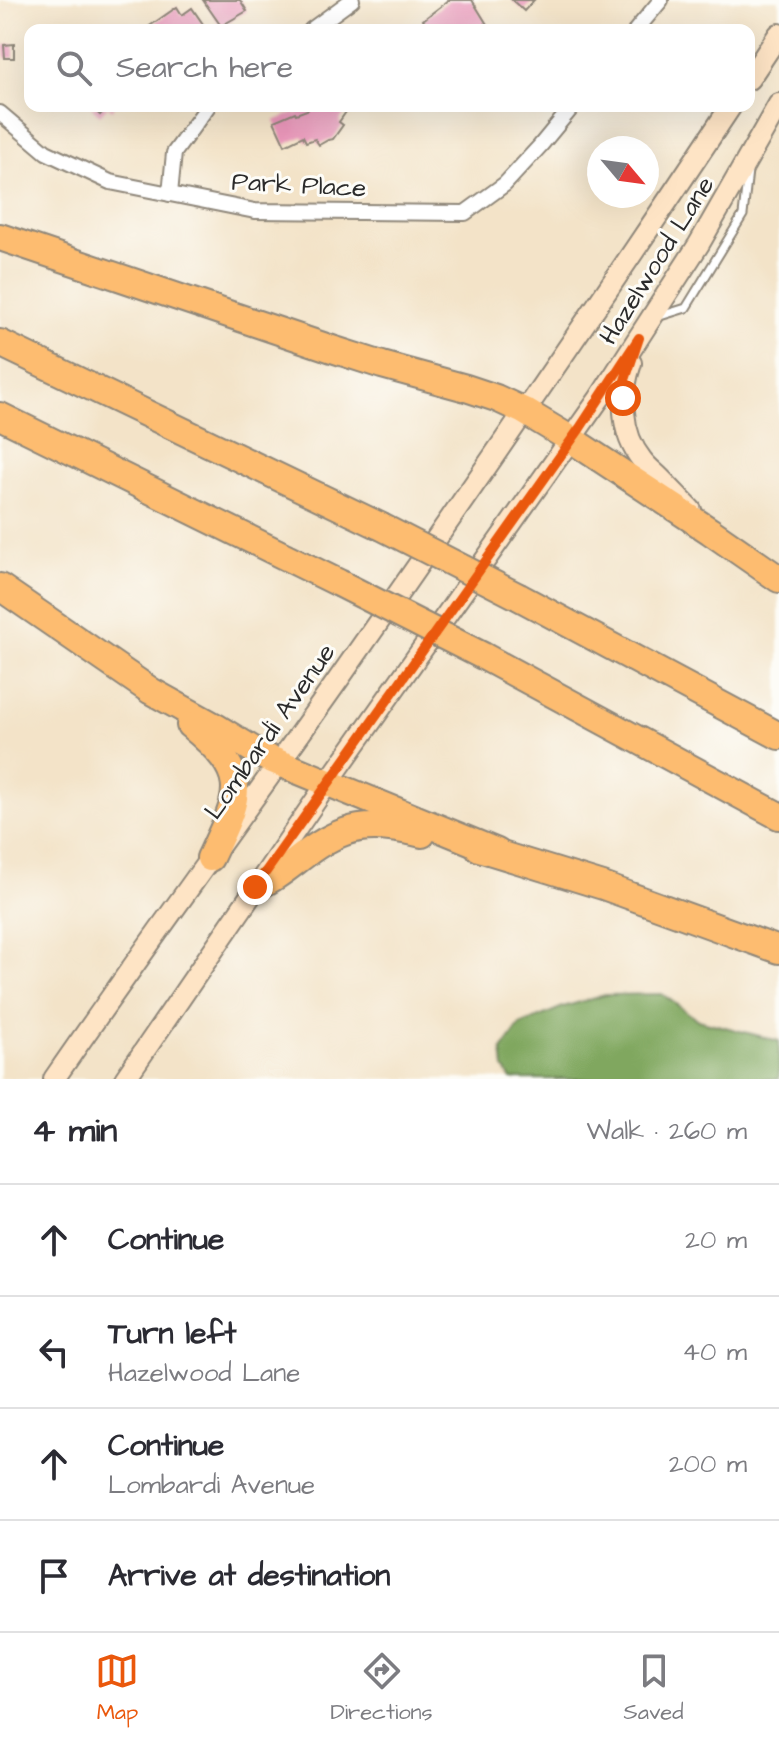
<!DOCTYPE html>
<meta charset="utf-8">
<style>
:root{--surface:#fff;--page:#f2f2f3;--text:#2b2b33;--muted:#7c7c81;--line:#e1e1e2;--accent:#ea580c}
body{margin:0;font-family:"Architects Daughter",sans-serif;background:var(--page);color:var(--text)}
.compass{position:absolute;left:587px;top:136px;width:72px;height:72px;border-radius:50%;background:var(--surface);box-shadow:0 8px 32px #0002;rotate:119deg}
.stop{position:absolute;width:24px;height:24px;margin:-18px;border:6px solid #ea580c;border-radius:50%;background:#fff}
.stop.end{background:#ea580c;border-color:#fff;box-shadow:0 2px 8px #0008}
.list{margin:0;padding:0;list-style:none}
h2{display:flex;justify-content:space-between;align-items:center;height:104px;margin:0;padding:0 32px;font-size:34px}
h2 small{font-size:26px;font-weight:400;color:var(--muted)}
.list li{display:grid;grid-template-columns:52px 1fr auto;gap:24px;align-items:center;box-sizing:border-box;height:112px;padding:0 32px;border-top:2px solid var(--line)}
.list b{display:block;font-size:30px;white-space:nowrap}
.list p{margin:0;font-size:26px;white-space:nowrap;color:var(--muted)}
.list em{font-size:26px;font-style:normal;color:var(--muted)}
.icon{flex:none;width:44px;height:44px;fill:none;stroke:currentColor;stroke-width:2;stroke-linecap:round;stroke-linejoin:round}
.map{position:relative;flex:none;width:779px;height:1079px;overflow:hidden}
.search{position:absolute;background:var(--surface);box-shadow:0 8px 32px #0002;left:24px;right:24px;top:24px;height:88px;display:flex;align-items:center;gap:20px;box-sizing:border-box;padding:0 28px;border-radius:16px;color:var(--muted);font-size:30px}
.sheet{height:552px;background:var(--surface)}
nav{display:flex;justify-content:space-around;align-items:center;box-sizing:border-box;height:112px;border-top:2px solid var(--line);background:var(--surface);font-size:22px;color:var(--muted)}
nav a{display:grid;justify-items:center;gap:4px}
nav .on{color:var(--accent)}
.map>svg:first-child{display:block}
.forest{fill:#80a75e;stroke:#566944;stroke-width:2}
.building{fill:#e996b9}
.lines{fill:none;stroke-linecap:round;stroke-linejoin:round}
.lane-casing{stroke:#8f877a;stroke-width:11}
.street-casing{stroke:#8f877a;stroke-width:18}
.secondary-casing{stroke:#8f877a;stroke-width:24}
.highway-casing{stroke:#8f877a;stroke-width:30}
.lane{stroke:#fff;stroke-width:7}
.street{stroke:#fff;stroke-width:14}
.secondary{stroke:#fee4c5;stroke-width:20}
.highway{stroke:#fdbc6f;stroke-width:26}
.highway-bridge-casing{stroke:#8f877a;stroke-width:30;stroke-linecap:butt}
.highway-bridge{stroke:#fdbc6f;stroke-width:26}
.route{stroke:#ea580c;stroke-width:10}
.labels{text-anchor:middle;stroke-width:6;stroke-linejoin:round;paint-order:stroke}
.street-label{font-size:26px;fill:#2b2b2b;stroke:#fdfcf7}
</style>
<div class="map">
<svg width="779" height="1079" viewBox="0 0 779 1079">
<rect width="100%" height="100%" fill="#fdfcf7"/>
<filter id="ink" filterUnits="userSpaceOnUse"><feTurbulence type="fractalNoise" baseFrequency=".0125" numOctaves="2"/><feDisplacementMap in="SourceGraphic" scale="16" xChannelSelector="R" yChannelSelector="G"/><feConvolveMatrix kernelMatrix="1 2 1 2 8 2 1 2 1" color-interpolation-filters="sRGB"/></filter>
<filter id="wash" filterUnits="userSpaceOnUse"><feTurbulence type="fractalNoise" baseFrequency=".006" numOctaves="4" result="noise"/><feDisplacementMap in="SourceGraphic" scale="32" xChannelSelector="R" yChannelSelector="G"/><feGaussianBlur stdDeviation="1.8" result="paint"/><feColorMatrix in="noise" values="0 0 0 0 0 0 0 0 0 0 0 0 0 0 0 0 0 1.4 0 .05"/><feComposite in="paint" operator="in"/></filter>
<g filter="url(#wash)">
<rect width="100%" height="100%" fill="#f3e3c8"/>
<polygon class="forest" points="662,994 698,1020 779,1041 779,1079 511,1079 504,1068 502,1050 520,1025 563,1007 605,995"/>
<g id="blocks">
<g class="building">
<polygon points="203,0 240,0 247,11 221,26"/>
<polygon points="449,0 472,0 488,26 482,30 431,30 423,20"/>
<polygon points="512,0 534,0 524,11"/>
<polygon points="177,7 182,15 192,8 207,30 144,30"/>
<polygon points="14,44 14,58 5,58 4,45"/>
<polygon points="90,106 115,106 112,110 108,106 100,115"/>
<polygon points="310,106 350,106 339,122 343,125 333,139 328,140 319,145 315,139 306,142 303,136 285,145 274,121 295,112 296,114 307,110"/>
</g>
</g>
</g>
<g filter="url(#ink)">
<use href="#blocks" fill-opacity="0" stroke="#8f877a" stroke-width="2"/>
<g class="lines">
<g class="lane-casing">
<polyline id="lane" points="657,317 686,308 743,215 748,171"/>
</g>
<g class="street-casing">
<g id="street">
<polyline points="311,30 352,0"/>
<polyline points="636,30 661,0"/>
<polyline points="0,113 46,152 110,182 255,211 465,213 505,184 540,146 573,106"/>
<polyline points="170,194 174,153 208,106"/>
</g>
</g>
<g class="secondary-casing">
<g id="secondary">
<polyline points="749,79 779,34"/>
<path d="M 631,363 C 620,395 620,433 642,460 C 647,467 654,472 660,478 C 671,489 681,500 691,510"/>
<path d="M 54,1079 C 147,944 244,813 338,680 C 471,490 603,299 731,106"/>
<polyline points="125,1079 327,784 599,399 699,244 779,104"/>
</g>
</g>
<g class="highway-casing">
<g id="highway">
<polyline points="0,237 332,349 382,365 466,388 496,398 524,411 572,440 710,531 779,579"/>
<polyline points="0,343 380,526"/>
<polyline points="0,416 339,583"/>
<polyline points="0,587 151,691 216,727 265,757 497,852"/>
<polyline points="519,597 779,736"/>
<polyline points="483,656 779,816"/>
<path d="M 190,725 C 252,776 241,792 210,858"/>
<polyline points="479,848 603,886 779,950"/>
<path d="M 255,887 C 273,880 287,868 303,856 C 344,824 372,821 422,834"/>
</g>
</g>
<use href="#lane" class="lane"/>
<use href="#street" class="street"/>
<use href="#secondary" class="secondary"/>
<use href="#highway" class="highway"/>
<g class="highway-bridge-casing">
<g id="highway-bridge">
<polyline points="380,526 519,597"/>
<polyline points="339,583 483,656"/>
</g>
</g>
<use href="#highway-bridge" class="highway-bridge"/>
</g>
</g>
<g class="lines" filter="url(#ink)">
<polyline class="route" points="255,887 580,428 639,338 624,383 623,398"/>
</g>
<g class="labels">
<g class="street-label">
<text transform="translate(299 184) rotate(3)" y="9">Park Place</text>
<text transform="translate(656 260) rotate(-58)" y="9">Hazelwood Lane</text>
<text transform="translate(269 731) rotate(-55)" y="9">Lombardi Avenue</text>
</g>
</g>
</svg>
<svg class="compass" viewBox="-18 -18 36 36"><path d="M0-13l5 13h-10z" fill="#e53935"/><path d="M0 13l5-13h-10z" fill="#7c7c81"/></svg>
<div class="stop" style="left:623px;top:398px"></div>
<div class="stop end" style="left:255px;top:887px"></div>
<div class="search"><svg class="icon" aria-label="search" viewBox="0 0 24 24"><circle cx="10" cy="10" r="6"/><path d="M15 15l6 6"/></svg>Search here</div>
</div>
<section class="sheet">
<h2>4 min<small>Walk · 260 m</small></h2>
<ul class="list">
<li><svg class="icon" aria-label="ahead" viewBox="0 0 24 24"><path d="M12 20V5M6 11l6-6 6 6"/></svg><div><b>Continue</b></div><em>20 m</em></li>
<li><svg class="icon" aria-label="left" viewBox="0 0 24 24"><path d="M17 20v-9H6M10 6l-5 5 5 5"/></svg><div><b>Turn left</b><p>Hazelwood Lane</p></div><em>40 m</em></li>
<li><svg class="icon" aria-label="ahead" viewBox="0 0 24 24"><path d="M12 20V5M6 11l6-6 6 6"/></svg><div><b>Continue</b><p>Lombardi Avenue</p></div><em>200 m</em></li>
<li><svg class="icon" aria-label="arrive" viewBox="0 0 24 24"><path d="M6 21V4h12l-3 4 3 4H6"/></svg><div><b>Arrive at destination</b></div></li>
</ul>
</section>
<nav>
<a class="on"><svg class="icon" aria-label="map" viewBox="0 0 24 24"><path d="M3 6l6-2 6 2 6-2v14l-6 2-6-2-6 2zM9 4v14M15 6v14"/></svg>Map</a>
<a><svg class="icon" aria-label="directions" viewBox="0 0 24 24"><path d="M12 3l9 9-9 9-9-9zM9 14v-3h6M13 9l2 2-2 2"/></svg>Directions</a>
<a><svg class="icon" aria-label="saved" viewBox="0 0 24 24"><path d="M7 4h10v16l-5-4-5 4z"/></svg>Saved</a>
</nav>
